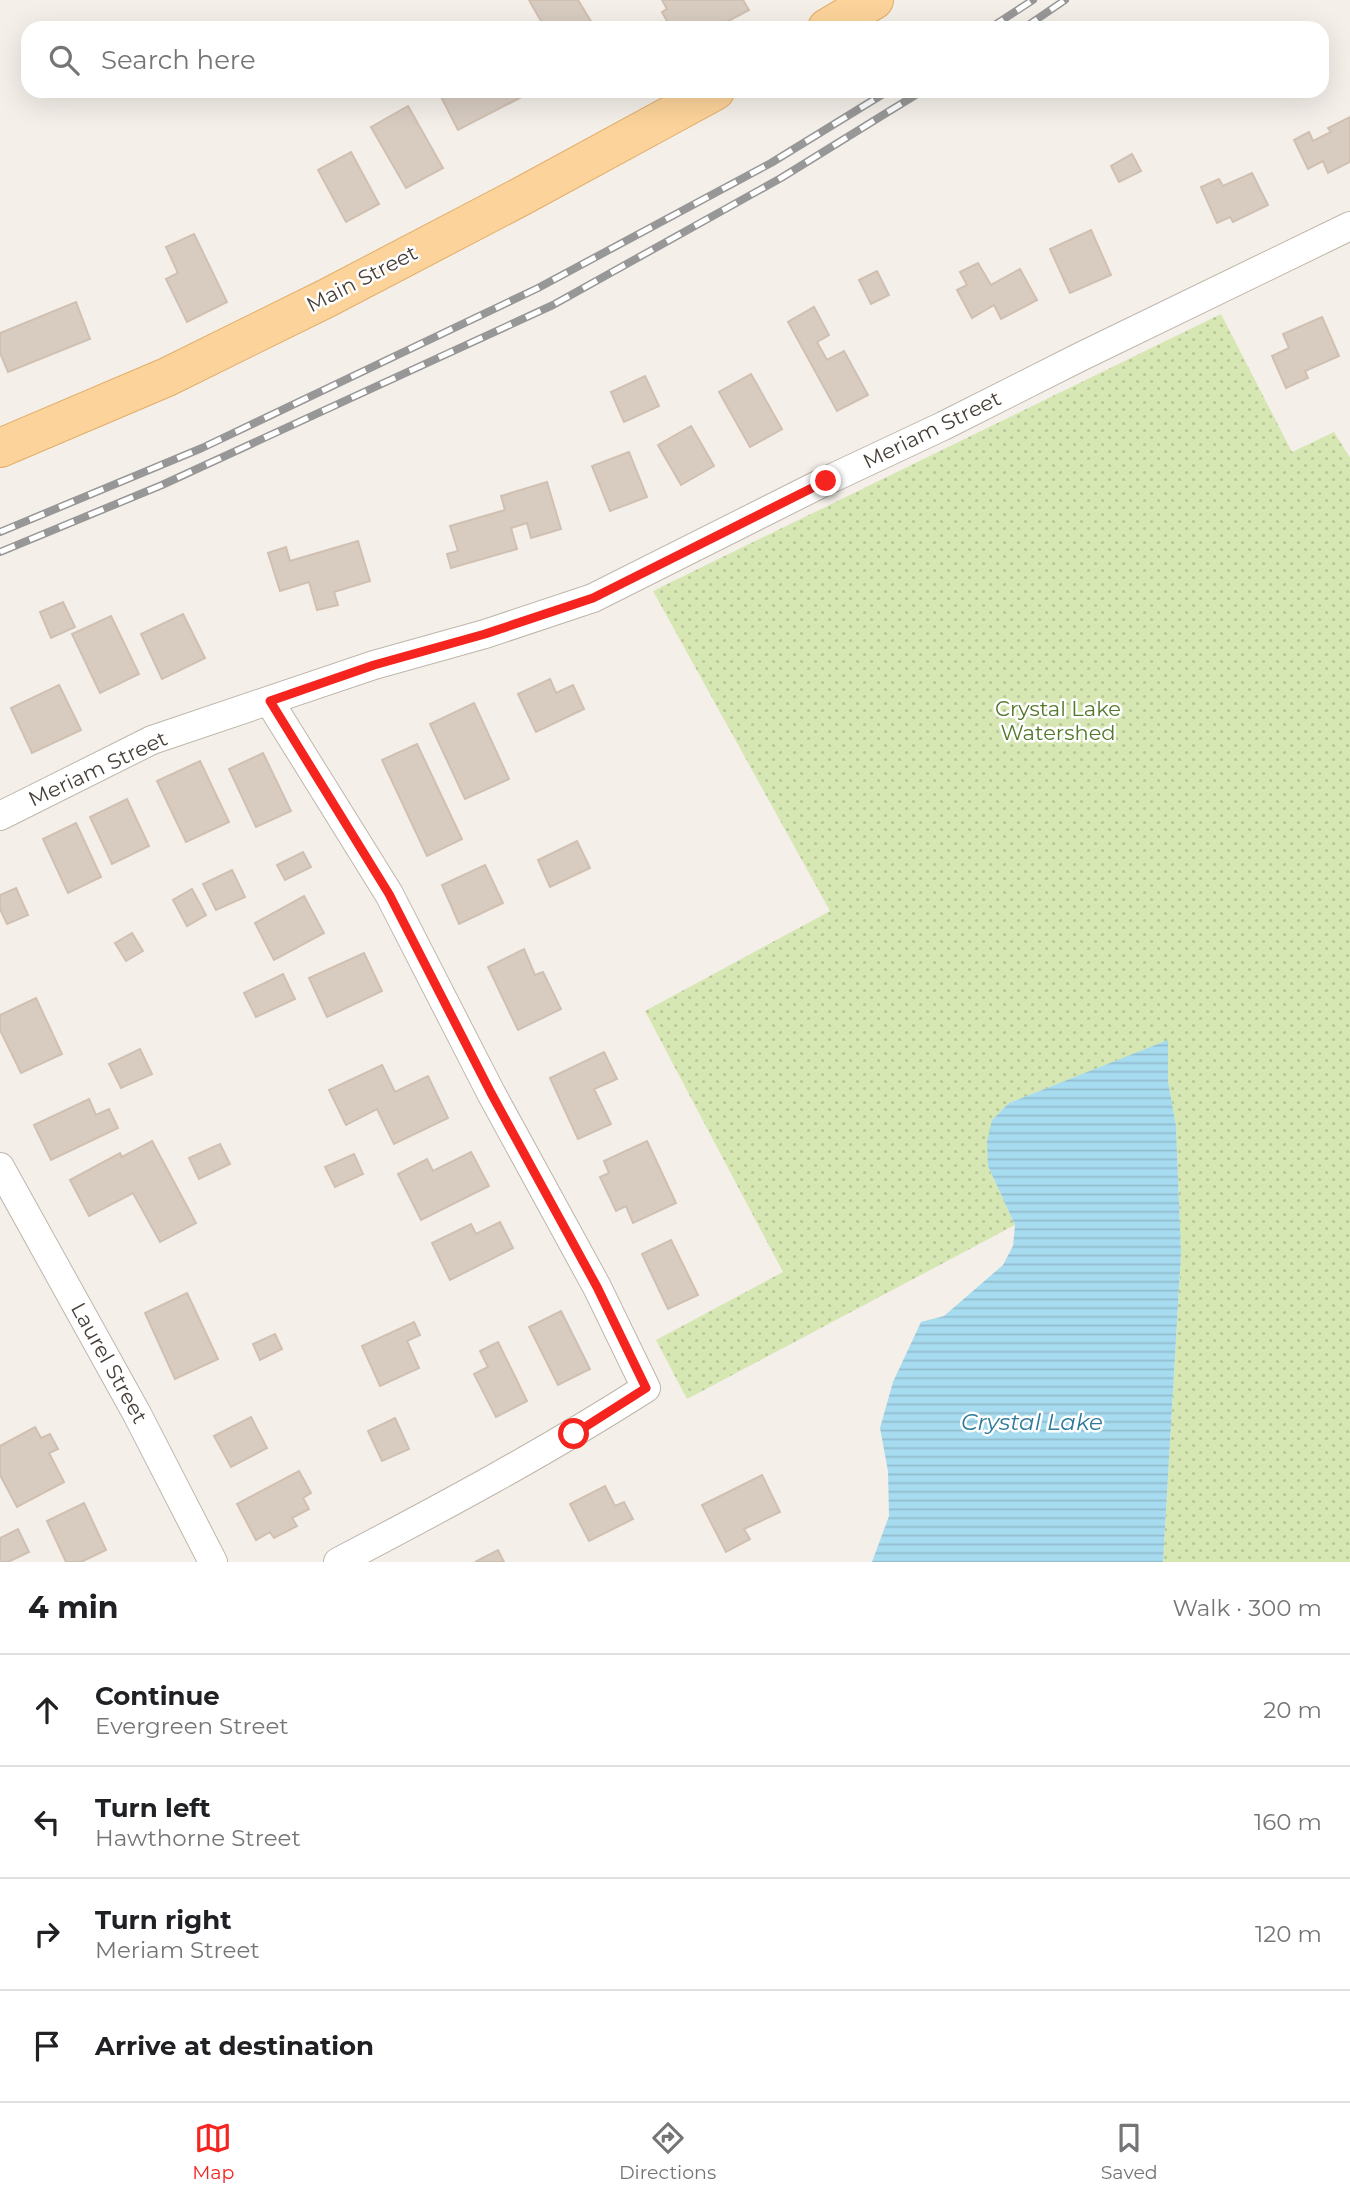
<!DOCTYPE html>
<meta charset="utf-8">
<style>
:root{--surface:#fff;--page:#f6f6f6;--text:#202124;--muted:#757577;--line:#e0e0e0;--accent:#f5241f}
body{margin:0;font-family:Montserrat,sans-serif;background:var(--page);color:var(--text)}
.stop{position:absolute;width:21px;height:21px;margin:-16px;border:5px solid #f5241f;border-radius:50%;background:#fff}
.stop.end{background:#f5241f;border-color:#fff;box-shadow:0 2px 7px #0008}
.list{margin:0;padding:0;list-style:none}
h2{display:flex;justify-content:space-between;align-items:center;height:91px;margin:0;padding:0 28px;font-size:30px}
h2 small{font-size:23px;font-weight:400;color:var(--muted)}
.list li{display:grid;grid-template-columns:46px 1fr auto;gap:21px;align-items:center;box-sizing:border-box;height:112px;padding:0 28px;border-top:2px solid var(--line)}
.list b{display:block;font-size:26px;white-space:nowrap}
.list p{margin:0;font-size:23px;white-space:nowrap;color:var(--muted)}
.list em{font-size:23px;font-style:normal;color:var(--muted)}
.icon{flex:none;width:38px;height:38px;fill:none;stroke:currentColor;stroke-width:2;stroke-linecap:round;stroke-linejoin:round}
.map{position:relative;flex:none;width:1350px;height:1562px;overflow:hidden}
.search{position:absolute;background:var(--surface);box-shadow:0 7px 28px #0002;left:21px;right:21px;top:21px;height:77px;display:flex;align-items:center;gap:18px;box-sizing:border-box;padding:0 24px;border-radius:21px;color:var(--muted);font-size:26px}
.sheet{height:539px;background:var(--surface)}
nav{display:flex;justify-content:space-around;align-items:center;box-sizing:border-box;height:98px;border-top:2px solid var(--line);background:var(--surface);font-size:19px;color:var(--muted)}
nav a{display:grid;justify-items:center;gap:4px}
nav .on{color:var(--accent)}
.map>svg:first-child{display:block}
.park{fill:url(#park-dots)}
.water{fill:url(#water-rules)}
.building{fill:#d8ccc1;stroke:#d0c0b2;stroke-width:2}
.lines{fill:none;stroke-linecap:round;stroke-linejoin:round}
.minor-casing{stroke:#bfb6ab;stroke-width:30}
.primary-casing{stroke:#e1ae69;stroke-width:40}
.minor{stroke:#fff;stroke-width:28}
.primary{stroke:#fcd39a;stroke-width:38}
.rail-casing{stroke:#979797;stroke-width:8}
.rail{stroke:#fff;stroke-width:5;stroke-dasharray:16;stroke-linecap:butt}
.route{stroke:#f5241f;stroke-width:9}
.labels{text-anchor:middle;stroke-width:5;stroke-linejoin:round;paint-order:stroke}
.street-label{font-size:21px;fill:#473f37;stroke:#fff}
.park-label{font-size:21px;fill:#52782b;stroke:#fff}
.water-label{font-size:23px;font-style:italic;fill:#2d7a99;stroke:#fff}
</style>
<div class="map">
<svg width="1350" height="1562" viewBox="0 0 1350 1562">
<defs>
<pattern id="park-dots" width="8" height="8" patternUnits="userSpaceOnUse" patternTransform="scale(1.75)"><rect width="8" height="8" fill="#d6e7b3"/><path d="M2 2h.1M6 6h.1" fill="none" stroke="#b9c79b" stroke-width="1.8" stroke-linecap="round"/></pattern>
<pattern id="water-rules" width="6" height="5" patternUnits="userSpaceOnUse" patternTransform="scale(1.75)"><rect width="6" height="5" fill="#a7dbef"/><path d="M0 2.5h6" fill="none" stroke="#91bdce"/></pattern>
</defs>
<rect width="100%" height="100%" fill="#f4efe9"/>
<polygon class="park" points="1221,314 1292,452 1334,432 1350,458 1350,1562 1163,1562 1181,1253 1176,1126 1168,1081 1168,1041 1009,1103 992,1120 988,1166 1015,1225 687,1399 656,1340 783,1272 645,1011 830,911 653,591"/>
<polygon class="water" points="1168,1040 1168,1081 1176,1126 1181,1253 1163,1562 872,1562 889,1516 888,1471 880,1428 893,1382 921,1322 944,1316 1003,1265 1013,1246 1015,1225 988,1166 987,1142 992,1120 1009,1103"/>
<g class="building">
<polygon points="529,0 578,0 595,28 545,28"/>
<polygon points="662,0 743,0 749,10 715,28 671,28 662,12 667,9"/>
<polygon points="438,91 533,91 458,130"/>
<polygon points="408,106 443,168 406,188 371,127"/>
<polygon points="1350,117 1350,162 1328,173 1323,161 1308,169 1294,140 1309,132 1313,141 1331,132 1328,128"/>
<polygon points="351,152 379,204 346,222 318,170"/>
<polygon points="1132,154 1141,171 1119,182 1111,166"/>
<polygon points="1252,173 1268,205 1233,222 1230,217 1217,223 1201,187 1219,179 1223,186"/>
<polygon points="1091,230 1111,275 1070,293 1050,249"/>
<polygon points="194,234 227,302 187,322 166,279 178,273 166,247"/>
<polygon points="978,263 991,285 1020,269 1037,300 1001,319 994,305 972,318 957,290 967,285 960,272"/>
<polygon points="877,271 889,295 871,304 859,280"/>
<polygon points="76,302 90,339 8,372 0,353 0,333"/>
<polygon points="814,307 829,335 817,342 827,360 844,351 868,395 837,411 788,322"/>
<polygon points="1322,317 1339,356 1305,371 1308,378 1286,388 1272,356 1289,348 1283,334"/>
<polygon points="751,374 782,429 750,447 719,392"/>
<polygon points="645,376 659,406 624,422 611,392"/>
<polygon points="691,426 714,466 681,485 658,445"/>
<polygon points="629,452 647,497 610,511 592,466"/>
<polygon points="547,482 561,529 531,538 527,523 511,528 517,549 451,568 447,554 458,551 450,526 505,510 501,496"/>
<polygon points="358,541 370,581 334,592 338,605 317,610 309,582 280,591 268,553 286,547 290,561"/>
<polygon points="63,602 75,627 51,638 40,612"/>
<polygon points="183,614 205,658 162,679 141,634"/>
<polygon points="111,616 139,674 100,693 72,634"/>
<polygon points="550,679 556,693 573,685 584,709 536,732 518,694"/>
<polygon points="59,685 81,730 32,753 11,708"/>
<polygon points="474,703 509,779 465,799 430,724"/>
<polygon points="417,744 462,839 427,856 382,760"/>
<polygon points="263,753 291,811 256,827 229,769"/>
<polygon points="200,761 229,822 186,842 157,781"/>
<polygon points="127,799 149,846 112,864 90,817"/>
<polygon points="76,823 101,877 68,893 43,839"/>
<polygon points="577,841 590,868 550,887 538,860"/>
<polygon points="303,852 311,867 285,880 277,865"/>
<polygon points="485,865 503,903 459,924 442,885"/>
<polygon points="232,870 245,897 216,910 203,884"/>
<polygon points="16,888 28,915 7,924 0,909 0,895"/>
<polygon points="192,889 206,915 187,926 173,900"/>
<polygon points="304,896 324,933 274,960 255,923"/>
<polygon points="132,933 143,951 126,961 115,943"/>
<polygon points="524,949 535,975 543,972 561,1009 518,1030 488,967"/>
<polygon points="364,953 382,991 327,1017 309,978"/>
<polygon points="283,974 295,999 256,1017 244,993"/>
<polygon points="36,998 62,1054 21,1073 0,1030 0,1015"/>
<polygon points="140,1049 152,1074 121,1088 109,1064"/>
<polygon points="604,1052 617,1079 594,1089 611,1124 578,1139 550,1078"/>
<polygon points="382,1065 395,1092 428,1076 448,1118 394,1144 377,1109 346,1125 329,1090"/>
<polygon points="89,1099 96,1115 109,1109 118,1128 51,1160 34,1125"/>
<polygon points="152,1141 196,1223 160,1242 133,1193 89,1216 70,1180 120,1153 122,1157"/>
<polygon points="647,1141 676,1203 633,1223 626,1206 616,1211 600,1177 609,1173 604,1161"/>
<polygon points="220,1144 230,1164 199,1179 189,1158"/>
<polygon points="471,1152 489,1186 421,1220 398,1174 427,1159 433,1171"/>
<polygon points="354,1154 363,1174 335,1187 325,1167"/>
<polygon points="500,1222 513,1248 450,1280 432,1243 471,1224 476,1234"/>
<polygon points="671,1240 698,1295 668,1309 642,1254"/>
<polygon points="187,1293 218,1359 175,1379 145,1313"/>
<polygon points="561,1311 590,1369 558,1385 529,1327"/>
<polygon points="414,1322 420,1335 407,1341 419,1368 380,1386 362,1346"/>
<polygon points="275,1334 282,1349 260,1360 253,1344"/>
<polygon points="498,1342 527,1401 496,1417 474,1374 488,1367 480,1351"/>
<polygon points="251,1417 267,1448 231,1467 214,1436"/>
<polygon points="395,1418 409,1449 382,1461 368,1431"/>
<polygon points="35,1427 41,1438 50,1434 58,1449 49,1453 64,1482 17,1507 0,1475 0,1446"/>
<polygon points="299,1471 311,1493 303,1498 309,1509 292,1518 297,1526 274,1538 270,1532 256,1540 237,1504"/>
<polygon points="762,1475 780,1512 744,1529 750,1539 726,1552 702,1505"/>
<polygon points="605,1486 615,1506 624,1502 633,1519 589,1541 570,1504"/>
<polygon points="84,1503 106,1550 81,1562 66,1562 47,1521"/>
<polygon points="18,1529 29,1552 8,1562 0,1562 0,1538"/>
<polygon points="498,1550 504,1562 475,1562"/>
</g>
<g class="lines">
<g class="minor-casing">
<g id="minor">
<path d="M 269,701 L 389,894 L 491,1093 L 597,1287 L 646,1388 C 546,1452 443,1507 338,1562"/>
<polyline points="0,816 152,740 374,665 485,634 593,598 826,481 943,426 1080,357 1350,226"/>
<polyline points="0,1167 137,1414 213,1562"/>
</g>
</g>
<g class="primary-casing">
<g id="primary">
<polyline points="827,28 874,0"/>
<polyline points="0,448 167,377 327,298 522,196 715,91"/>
</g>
</g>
<use href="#minor" class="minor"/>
<use href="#primary" class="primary"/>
<g class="rail-casing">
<g id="rail">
<polyline points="990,28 1033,0"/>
<polyline points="1024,28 1065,0"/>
<polyline points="0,532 202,448 538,288 771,163 888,91"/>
<polyline points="0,552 162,485 553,305 781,178 922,91"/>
</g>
</g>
<use href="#rail" class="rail"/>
</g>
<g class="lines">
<polyline class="route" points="574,1434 646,1388 597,1287 491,1093 389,894 270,701 374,665 485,634 593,598 826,481"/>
</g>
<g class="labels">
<g class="street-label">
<text transform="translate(362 279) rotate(-27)" y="7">Main Street</text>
<text transform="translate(932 430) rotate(-26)" y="7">Meriam Street</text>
<text transform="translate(98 769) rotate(-25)" y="7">Meriam Street</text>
<text transform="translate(109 1363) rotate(61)" y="7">Laurel Street</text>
</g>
<g class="park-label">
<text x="1058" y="716">Crystal Lake<tspan x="1058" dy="24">Watershed</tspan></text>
</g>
<g class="water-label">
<text x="1032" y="1430">Crystal Lake</text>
</g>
</g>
</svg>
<div class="stop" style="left:574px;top:1434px"></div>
<div class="stop end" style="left:826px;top:481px"></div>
<div class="search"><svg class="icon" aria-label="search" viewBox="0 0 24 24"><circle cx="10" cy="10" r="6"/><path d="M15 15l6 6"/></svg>Search here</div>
</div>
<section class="sheet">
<h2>4 min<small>Walk · 300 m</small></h2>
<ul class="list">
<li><svg class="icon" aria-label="ahead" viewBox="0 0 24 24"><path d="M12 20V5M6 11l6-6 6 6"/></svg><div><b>Continue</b><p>Evergreen Street</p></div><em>20 m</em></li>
<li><svg class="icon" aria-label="left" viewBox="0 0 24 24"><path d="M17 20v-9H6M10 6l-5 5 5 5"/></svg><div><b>Turn left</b><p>Hawthorne Street</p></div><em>160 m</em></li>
<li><svg class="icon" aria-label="right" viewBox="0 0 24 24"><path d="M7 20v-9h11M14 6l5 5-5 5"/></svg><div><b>Turn right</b><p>Meriam Street</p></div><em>120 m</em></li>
<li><svg class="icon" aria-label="arrive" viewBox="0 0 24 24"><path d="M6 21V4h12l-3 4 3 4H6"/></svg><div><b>Arrive at destination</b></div></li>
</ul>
</section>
<nav>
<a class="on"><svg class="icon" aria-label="map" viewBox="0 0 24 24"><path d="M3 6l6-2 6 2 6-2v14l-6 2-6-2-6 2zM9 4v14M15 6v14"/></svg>Map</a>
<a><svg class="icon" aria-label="directions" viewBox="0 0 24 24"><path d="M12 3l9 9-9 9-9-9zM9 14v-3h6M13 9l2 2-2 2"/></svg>Directions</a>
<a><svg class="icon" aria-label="saved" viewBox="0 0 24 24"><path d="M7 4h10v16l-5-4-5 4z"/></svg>Saved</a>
</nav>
